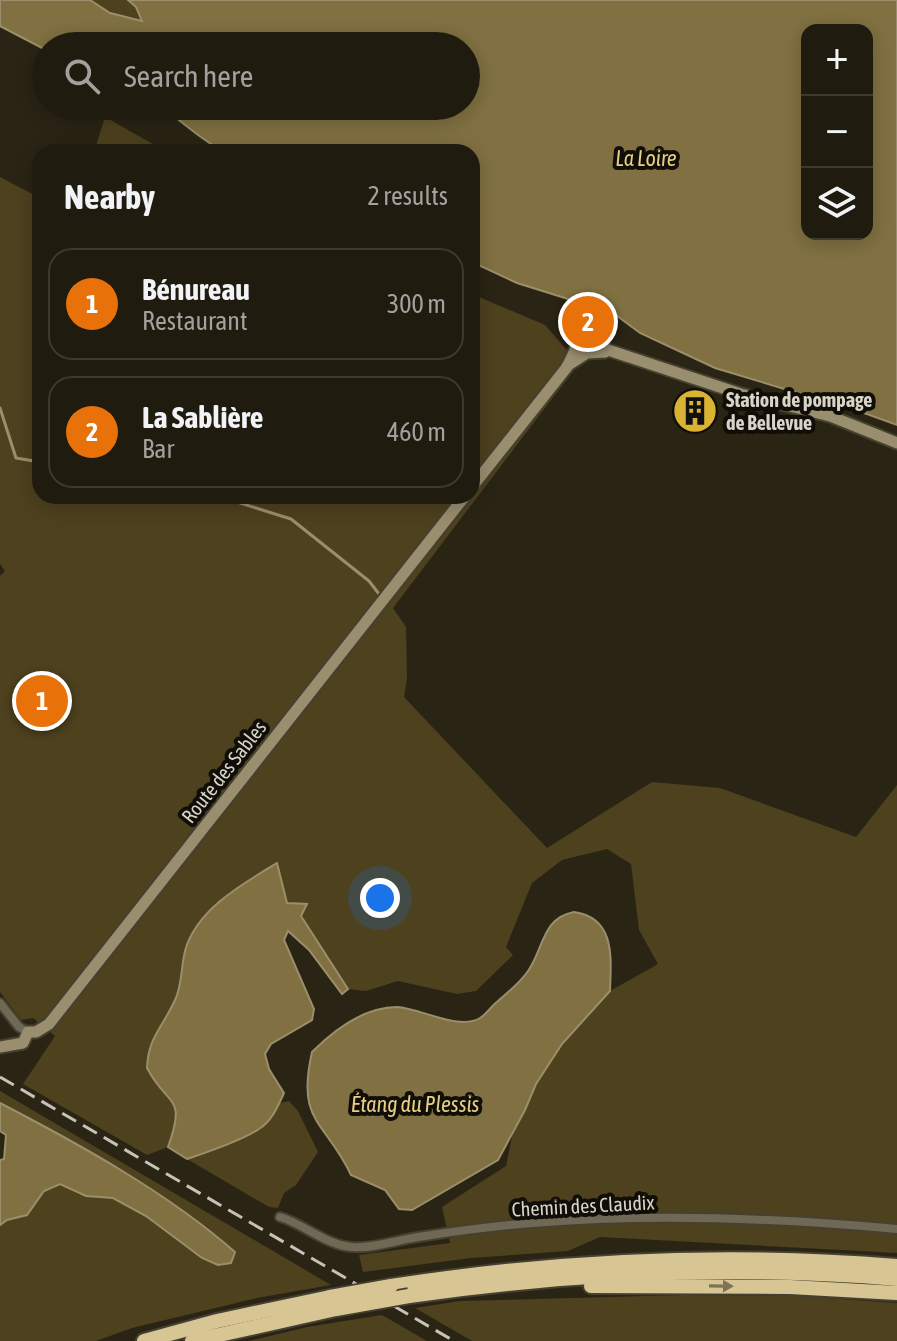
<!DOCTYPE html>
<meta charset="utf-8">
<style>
:root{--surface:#201b0f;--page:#282418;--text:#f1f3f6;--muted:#a2a19e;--line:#3d392f;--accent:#7c3aed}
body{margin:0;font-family:"Asap Condensed",sans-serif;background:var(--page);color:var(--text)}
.controls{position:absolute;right:24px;top:24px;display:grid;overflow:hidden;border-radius:16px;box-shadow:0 4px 20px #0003}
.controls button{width:72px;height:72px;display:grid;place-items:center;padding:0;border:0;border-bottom:2px solid var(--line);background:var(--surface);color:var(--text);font:40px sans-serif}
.you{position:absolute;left:380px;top:898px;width:28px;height:28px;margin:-20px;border:6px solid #fff;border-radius:50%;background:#1a73e8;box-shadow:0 0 0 12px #1a73e833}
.badge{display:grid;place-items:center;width:52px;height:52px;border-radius:50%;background:var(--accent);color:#fff;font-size:26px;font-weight:700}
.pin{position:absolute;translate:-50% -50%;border:4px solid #fff;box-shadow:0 2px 8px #0006}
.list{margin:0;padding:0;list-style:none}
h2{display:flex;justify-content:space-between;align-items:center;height:104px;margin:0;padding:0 32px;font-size:34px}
h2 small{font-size:26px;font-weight:400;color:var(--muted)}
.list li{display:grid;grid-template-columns:52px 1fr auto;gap:24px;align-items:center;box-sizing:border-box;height:112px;margin:0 16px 16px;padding:0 16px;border:2px solid var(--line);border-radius:24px}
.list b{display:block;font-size:30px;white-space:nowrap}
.list p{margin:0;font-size:26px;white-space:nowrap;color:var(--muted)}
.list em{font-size:26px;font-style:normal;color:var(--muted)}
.icon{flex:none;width:44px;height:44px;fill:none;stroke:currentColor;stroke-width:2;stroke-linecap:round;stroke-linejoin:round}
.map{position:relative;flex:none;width:897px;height:1341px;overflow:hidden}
.search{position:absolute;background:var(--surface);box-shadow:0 4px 20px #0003;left:32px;top:32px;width:448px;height:88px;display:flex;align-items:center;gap:20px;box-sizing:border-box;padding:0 28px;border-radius:44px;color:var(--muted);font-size:30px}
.panel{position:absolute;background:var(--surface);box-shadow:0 4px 20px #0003;left:32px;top:144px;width:448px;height:360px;border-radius:24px}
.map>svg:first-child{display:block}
.green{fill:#4d411e}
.water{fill:#817142;stroke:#9b8f6b;stroke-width:2;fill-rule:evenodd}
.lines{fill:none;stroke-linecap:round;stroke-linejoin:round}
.stream{stroke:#9b8f6b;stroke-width:3}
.street-casing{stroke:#464031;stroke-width:12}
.secondary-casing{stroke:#464031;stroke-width:15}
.highway-casing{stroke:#464031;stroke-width:18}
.street{stroke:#6f6854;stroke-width:8}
.secondary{stroke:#998e6e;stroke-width:11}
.highway{stroke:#d7c594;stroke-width:14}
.rail{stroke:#c6c2b8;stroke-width:3;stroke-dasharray:16 8;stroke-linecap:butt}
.highway-bridge-casing{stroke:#464031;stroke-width:18;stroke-linecap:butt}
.highway-bridge{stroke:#d7c594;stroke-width:14}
.oneway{fill:#7d7355}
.labels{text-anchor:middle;stroke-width:8;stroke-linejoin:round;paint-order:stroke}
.poi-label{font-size:20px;font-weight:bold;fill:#d8d4ca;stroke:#100e07;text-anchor:start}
.street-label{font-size:20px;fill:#d8d4ca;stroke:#100e07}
.water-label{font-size:22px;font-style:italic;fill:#e8ce84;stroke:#100e07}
</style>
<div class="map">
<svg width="897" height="1341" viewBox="0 0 897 1341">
<rect width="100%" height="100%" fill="#2a2414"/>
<g class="green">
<polygon points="90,0 128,0 136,7 143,21 110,13"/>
<polygon points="105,117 167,152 94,152"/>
<path d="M 0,177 L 40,198 L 40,496 L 472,496 L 472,294 L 545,325 L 567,350 L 570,375 L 393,608 L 406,627 L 407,679 L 404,697 L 547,848 L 652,782 L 720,788 L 856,837 L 897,785 L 897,1253 L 600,1237 L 568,1251 L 471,1258 L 363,1272 L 359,1255 L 450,1243 L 442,1207 L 506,1166 L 513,1132 L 536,1084 L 562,1044 L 610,991 L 658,964 L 639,930 L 631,864 L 607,849 L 562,860 L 532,883 L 506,947 L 513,955 L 476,991 L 457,994 L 398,981 L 366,991 L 348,989 L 301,916 L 287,903 L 277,864 C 262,871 249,881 236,891 C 212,910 193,919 185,951 C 181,967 182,986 175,1000 C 162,1027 148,1037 147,1068 C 169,1108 187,1094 168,1147 L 147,1155 L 23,1084 L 55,1036 L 33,1018 L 21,1020 L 0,992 L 0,576 L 5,571 L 0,564 Z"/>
<path d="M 0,1091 L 331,1285 L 257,1298 L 132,1328 L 96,1341 L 0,1341 L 0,1225 L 7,1220 L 27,1215 L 44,1191 L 60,1184 L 86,1196 L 113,1197 L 146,1216 L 202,1258 L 235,1252 C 170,1194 78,1143 0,1103 Z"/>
<polygon points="289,1101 298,1111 318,1152 296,1185 284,1193 278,1208 269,1207 187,1159 276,1112 280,1103"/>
<polygon points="682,1295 798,1296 897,1303 897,1341 472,1341 415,1308 460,1301"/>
<polygon points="382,1315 427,1341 249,1341 307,1327"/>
</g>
<g class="water">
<path d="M 0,0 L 90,0 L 110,13 L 142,21 L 136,7 L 128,0 L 897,0 L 897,425 L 867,414 L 715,368 L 640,333 L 613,313 L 517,283 L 472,262 L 472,152 L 225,152 C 200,140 182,120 159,106 L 466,106 L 466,46 L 46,46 L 46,50 L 0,26 ZM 867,30 L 867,234 L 807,234 L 807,30 Z"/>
<path d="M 277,863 L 287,903 L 307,904 L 301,916 L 348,989 L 342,994 L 309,950 L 288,931 L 284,940 L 314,1009 L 312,1020 L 271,1044 L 265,1054 L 269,1069 L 284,1093 C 278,1106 272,1121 259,1129 C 241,1141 208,1152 187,1159 L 168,1147 C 187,1094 168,1108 147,1068 C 148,1037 163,1027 175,1000 C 182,986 181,967 185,951 C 196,910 242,884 277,863 Z"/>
<path d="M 574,912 C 616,918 611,958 610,991 L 562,1044 L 536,1084 L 525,1110 L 498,1160 L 412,1210 L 399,1209 L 385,1190 L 351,1175 C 325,1120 296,1123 312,1052 C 334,1030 364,1007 397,1007 C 420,1008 459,1031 480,1018 C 487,1014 491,1006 498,1001 C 508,992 520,983 528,971 C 544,948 542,918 574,912 Z"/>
<path d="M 0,1103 C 79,1144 168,1193 235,1252 L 231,1263 L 218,1265 L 202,1258 L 146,1216 L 113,1198 L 86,1196 L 60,1184 L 44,1191 L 27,1215 L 7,1220 L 0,1225 L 0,1160 L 4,1159 L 6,1135 L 0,1131 Z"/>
</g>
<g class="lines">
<g class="stream">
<polyline points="0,408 16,458 40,462"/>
<polyline points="218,496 291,519 369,581 379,594"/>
</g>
<g class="street-casing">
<g id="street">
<polyline points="0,1003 19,1027 28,1032"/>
<path d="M 280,1217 C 304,1224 326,1245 352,1247 C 372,1249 397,1240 418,1237 C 456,1231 494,1226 533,1223 C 654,1213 776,1218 897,1229"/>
</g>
</g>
<g class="secondary-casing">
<g id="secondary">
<polyline points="575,350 576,343 584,340 611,351 741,394 830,416 897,443"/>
<polyline points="567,366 587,353 605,352"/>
<polyline points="472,487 567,367 575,350"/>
<polyline points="0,1047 23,1043 28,1032 36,1032 49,1024 465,496"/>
</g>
</g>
<g class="highway-casing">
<g id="highway">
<path d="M 391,1286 C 558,1260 728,1252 897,1266"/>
<polyline points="591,1286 790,1287 897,1293"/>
<path d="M 409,1296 C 571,1273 734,1265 897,1279"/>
<polyline points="144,1341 217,1321 330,1297"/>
<polyline points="192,1341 336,1309"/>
</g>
</g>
<use href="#street" class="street"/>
<use href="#secondary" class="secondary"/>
<use href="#highway" class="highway"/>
<polyline class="rail" points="0,1077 454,1341"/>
<g class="highway-bridge-casing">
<g id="highway-bridge">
<polyline points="330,1297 391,1286"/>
<polyline points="336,1309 409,1296"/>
</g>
</g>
<use href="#highway-bridge" class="highway-bridge"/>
</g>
<defs><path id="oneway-solid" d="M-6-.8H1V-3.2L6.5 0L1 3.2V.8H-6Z" transform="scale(2)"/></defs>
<use class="oneway" href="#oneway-solid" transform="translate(721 1286) rotate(1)"/>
<defs>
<g id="building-disc" transform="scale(2.3)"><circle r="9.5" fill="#dab333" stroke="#100e07"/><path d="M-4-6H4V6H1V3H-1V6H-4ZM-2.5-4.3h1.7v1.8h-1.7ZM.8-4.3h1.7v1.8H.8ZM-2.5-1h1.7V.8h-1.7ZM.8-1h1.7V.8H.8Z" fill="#111"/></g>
</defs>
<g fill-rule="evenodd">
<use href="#building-disc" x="695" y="411"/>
</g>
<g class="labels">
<g class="poi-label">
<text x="726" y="407">Station de pompage<tspan x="726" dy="23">de Bellevue</tspan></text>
</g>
<g class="street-label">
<text transform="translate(224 772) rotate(-52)" y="7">Route des Sables</text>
<text transform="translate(583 1206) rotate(-3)" y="7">Chemin des Claudix</text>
</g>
<g class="water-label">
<text x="646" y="166">La Loire</text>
<text x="415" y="1112">Étang du Plessis</text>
</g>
</g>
</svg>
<div class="controls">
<button>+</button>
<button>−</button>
<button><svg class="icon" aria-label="layers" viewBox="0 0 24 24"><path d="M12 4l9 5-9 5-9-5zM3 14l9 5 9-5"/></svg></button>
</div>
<div class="you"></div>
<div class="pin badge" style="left:42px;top:701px;background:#e8710a">1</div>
<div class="pin badge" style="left:588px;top:322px;background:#e8710a">2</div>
<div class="search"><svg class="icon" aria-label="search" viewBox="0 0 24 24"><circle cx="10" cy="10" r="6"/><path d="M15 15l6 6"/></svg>Search here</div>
<section class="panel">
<h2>Nearby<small>2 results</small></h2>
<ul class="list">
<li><span class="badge" style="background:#e8710a">1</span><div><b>Bénureau</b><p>Restaurant</p></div><em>300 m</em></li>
<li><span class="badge" style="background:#e8710a">2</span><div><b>La Sablière</b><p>Bar</p></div><em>460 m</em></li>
</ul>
</section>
</div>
